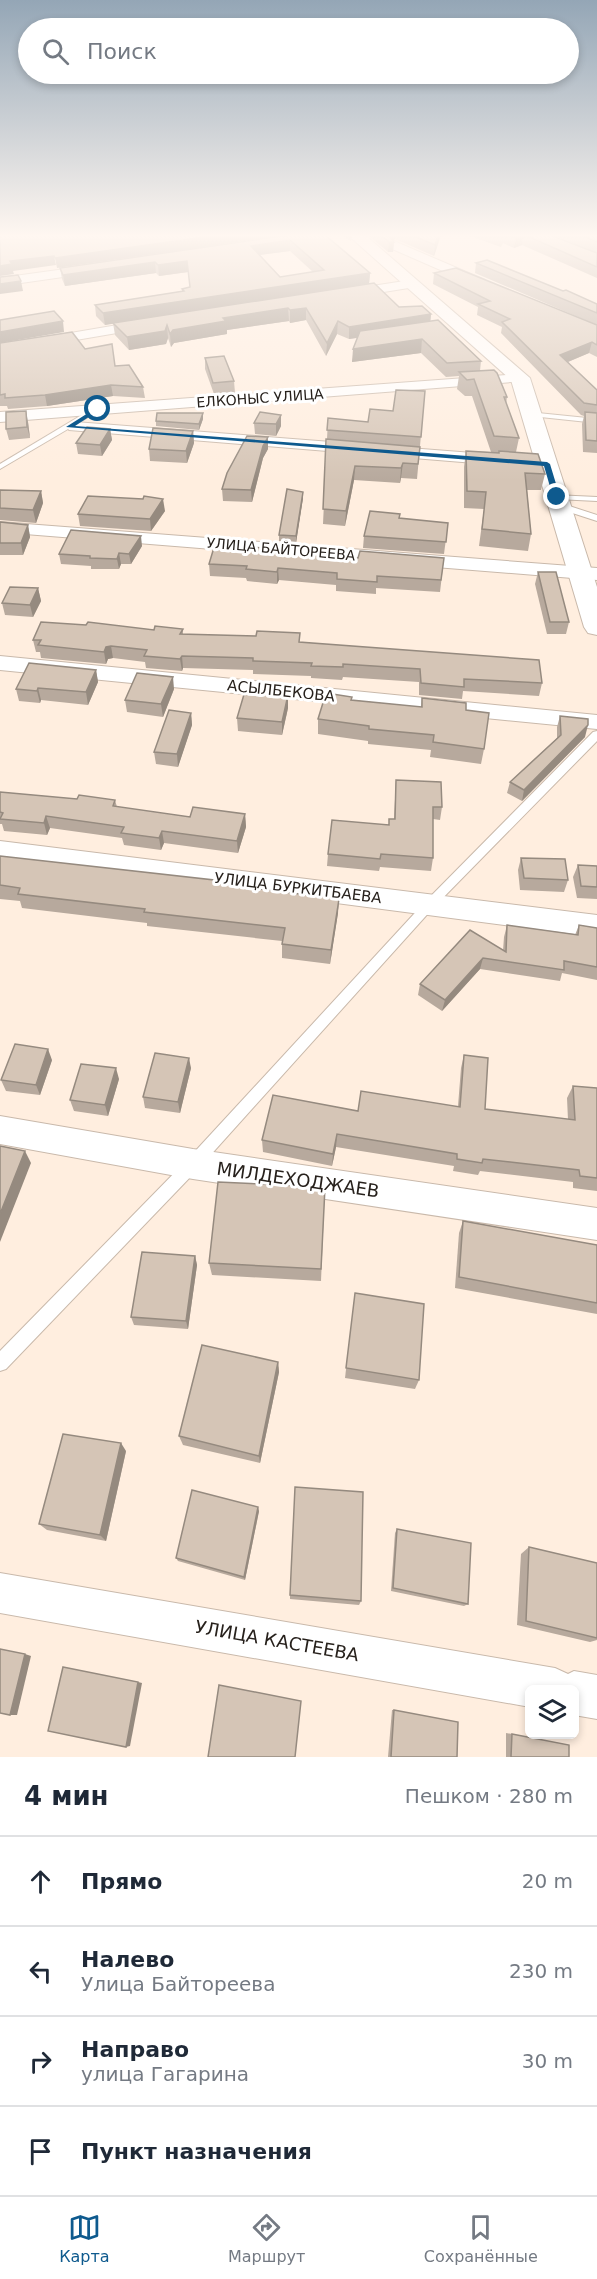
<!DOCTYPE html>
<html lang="ru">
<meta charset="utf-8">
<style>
:root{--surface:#fff;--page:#f6f6f7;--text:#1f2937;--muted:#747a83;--line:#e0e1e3;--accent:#0e5a8e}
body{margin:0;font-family:"DejaVu Sans",sans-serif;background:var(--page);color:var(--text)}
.controls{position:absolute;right:18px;bottom:18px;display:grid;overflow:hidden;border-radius:9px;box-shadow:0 3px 9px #0003}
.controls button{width:54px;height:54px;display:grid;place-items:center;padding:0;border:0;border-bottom:2px solid var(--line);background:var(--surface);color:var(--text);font:30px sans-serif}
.stop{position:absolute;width:18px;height:18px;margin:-14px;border:4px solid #0e5a8e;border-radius:50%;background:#fff}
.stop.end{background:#0e5a8e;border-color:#fff;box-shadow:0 2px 6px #0008}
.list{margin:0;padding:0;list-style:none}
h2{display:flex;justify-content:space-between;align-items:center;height:78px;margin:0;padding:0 24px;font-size:26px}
h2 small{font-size:20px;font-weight:400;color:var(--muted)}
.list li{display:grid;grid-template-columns:39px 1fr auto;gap:18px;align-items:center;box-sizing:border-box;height:90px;padding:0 24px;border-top:2px solid var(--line)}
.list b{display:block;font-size:22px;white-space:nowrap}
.list p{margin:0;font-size:20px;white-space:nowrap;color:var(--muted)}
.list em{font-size:20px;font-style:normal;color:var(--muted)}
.icon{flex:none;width:33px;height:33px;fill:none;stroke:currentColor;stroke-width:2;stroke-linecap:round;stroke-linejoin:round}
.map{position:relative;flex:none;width:597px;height:1757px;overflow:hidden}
.search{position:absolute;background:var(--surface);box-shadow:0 3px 9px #0003;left:18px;right:18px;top:18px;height:66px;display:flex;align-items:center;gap:15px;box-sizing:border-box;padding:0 21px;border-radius:33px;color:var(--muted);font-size:22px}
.sheet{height:438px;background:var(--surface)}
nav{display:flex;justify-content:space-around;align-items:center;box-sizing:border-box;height:84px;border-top:2px solid var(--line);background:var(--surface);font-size:16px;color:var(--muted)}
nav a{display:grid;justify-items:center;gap:3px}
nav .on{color:var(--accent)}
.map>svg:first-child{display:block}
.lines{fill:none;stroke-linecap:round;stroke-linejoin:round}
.service-casing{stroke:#c9b9ab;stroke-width:2}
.minor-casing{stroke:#c9b9ab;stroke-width:2}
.secondary-casing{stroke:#c9b9ab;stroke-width:2}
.service{fill:#fff;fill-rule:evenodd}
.minor{fill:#fff;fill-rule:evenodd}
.secondary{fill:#fff;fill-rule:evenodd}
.wall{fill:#b7a99d;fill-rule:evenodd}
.shaded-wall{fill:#958a7f}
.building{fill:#d5c5b6;stroke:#958a7f;stroke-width:1.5;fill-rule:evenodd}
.route{fill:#0e5a8e}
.labels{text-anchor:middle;stroke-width:6;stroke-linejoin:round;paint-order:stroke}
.far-street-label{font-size:14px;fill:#27211c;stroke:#fff}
.street-label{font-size:15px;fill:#27211c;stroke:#fff}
.near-street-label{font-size:18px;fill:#27211c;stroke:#fff}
</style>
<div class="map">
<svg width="597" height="1757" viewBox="0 0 597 1757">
<rect width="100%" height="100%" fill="#ffeedf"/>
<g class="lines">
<g class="service-casing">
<g id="service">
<polygon points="95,407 102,409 0,469 0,464"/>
<polygon points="528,412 597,419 597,423 531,416 528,416"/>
<polygon points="554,495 597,497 597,501 557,499 553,497"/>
<polygon points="557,504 563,504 597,515 597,521 557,508"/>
<polygon points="597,731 597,741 433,908 198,1169 6,1369 0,1371 0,1351 188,1159 425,902 593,732"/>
</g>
</g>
<g class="minor-casing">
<g id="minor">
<polygon points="394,241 485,280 487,283 481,287 477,286 390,248 388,245"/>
<polygon points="94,265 98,266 100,269 98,272 0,286 0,278"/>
<polygon points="411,280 415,281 417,284 415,287 346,298 340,294 346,290"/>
<polygon points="147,320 154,324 152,327 0,353 0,345"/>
<polygon points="520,374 527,378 525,381 0,422 0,412"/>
<polygon points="75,422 499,455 507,460 499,465 69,430 67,427"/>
<polygon points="0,522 597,568 597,580 0,532"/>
<polygon points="0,656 597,715 597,729 0,670"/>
<polygon points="0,841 597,915 597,937 0,859"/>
<polygon points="0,1116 193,1149 597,1208 597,1240 193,1179 0,1144"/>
<polygon points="0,1573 555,1668 568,1674 574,1671 597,1675 597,1719 574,1715 574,1690 530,1690 530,1707 0,1613"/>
</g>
</g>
<g class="secondary-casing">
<polygon id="secondary" points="348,235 365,235 530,378 597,587 597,635 588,633 584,627 511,380"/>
</g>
<use href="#service" class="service"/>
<use href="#minor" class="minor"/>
<use href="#secondary" class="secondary"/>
</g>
<g class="wall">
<path d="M 289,235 L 370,273 L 369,284 L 399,307 L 431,314 L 430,321 L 481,361 L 480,371 L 507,397 L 506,405 L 519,438 L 516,452 L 545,474 L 541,490 L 527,490 L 531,534 L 528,551 L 479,546 L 484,509 L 464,508 L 464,467 L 466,451 L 491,452 L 472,396 L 465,396 L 457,389 L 459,376 L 446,377 L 421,353 L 352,362 L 357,338 L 349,339 L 337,334 L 326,356 L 306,320 L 290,323 L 289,321 L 227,330 L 227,334 L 174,343 L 171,347 L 168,338 L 166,344 L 129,350 L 115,335 L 113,323 L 105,325 L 96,316 L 95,305 L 182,291 L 182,289 L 190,287 L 188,272 L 159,276 L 156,273 L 65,286 L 62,279 L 60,268 ZM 290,251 L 313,272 L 280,277 L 260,255 Z"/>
<polygon points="341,235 352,235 351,241"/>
<polygon points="368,235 441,235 434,256 395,239 393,240 394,242 393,252 388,252"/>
<polygon points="467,235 550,235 597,253 597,278 522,245 514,248 503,243 501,247"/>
<polygon points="552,235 597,235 597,253"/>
<polygon points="476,263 597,304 597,357 589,353 568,362 597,390 597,453 583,452 582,424 584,416 581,415 501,333 502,327 477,315 478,307 433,284 434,273 592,323 475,273"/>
<polygon points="0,343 85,349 115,366 143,387 145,398 113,396 47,406 8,409 7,406 0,406"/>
<polygon points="205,358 234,381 235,393 214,394 205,369"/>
<polygon points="425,391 417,479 401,478 400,483 354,480 345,526 323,524 328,418 368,422 393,411"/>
<polygon points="260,412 281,426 276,436 255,434 254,423"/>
<polygon points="203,413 203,419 199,430 156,426 156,421"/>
<polygon points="28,422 30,438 9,440 6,429"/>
<polygon points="110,429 112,440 102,456 78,454 76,443"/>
<polygon points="193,431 194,443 187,463 150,461 149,449"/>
<polygon points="268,437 268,449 263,458 252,502 223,501 222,489"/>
<polygon points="0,490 41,491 43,503 36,523 0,520"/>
<polygon points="303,492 303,498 296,543 279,541 279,535"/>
<polygon points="143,499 165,511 151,531 80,526 78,514"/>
<polygon points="399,518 448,523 444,554 363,548 364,536"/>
<polygon points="0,522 28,525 30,537 23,555 0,555"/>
<polygon points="142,546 131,564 121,564 119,569 91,569 91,566 61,564 59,554"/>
<polygon points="293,553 358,558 444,558 440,592 376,588 376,594 336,591 336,585 279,580 277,584 247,581 246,578 210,576 209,564"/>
<polygon points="538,572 569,622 566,634 547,634 535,584"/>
<polygon points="38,588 41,601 33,617 5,615 2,603"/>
<polygon points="183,629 183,634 300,642 542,683 539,696 463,691 462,699 419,695 419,682 343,677 342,680 311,678 311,676 253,674 253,670 183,668 182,671 146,668 145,662 113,658 108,659 106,664 41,658 40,652 36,652 33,640 154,630"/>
<polygon points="96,670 98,682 88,705 41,700 40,703 19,701 16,689"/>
<polygon points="174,689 163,717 127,712 125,700"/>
<polygon points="288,695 288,708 282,735 238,731 237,718"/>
<polygon points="422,698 466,710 484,749 481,764 430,757 431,750 368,744 368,741 318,734 318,719 352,700 421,707"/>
<polygon points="191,713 192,725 178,767 156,764 154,752"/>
<polygon points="560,716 585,737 522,801 507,793 510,782 557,738 557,727"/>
<polygon points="396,780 442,807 440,820 433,819 433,858 431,871 380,867 379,871 327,866 328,854 388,825 394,819"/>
<polygon points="0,792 77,799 115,800 117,807 190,817 245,814 246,827 238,853 164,843 161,850 124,845 122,838 50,828 47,835 4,831 2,824 0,824"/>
<polygon points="0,856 214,880 214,883 338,913 330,964 282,958 282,941 147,926 147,923 22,908 20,901 0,899"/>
<polygon points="521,858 568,880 564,892 520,890 518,870"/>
<polygon points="578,865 597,866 597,899 577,898 573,877"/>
<polygon points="507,925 575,935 579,925 597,928 597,980 562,973 560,981 480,969 442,1011 418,995 420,984 470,930 503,951 504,937"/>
<polygon points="464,1055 485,1109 568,1120 567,1098 573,1086 597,1088 597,1191 573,1188 573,1182 480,1171 478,1175 453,1171 454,1166 336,1147 332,1166 263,1152 262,1140 358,1111 458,1106 461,1068"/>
<polygon points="52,1060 40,1095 6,1091 1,1080"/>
<polygon points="191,1068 180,1113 145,1108 143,1097"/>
<polygon points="119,1079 108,1116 74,1111 70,1100"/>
<polygon points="325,1187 321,1281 212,1275 209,1263"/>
<polygon points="463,1221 597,1245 597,1314 455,1288 459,1233"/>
<polygon points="195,1256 197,1265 188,1329 134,1325 131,1317"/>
<polygon points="355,1293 419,1380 415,1389 345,1378"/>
<polygon points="278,1362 279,1372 260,1463 183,1445 179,1436"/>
<polygon points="126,1451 106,1541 47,1530 39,1524"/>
<polygon points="259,1511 245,1580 178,1561 176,1558"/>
<polygon points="397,1529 468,1604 464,1606 391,1591 395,1533"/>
<polygon points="529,1547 597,1563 597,1640 590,1642 517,1625 521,1554"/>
<polygon points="290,1595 361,1601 359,1605 290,1599"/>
<polygon points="392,1710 394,1710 457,1757 388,1757"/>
<polygon points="506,1733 512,1734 569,1757 506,1757"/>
</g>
<g class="shaded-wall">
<polygon points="218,235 288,235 57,268 55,258"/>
<polygon points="386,235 395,235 395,239 390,242 394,242 393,252 388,252 389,242"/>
<polygon points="438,235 441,235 434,256 435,245"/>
<polygon points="522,235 523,235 522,245 514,248 516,238"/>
<polygon points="290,240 290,251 251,256 251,246"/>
<polygon points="54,256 56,265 13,271 14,274 0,276 0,266 10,261"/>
<polygon points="187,261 188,272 159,276 158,265"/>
<polygon points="155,262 156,273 65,286 63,275"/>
<polygon points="370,273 369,284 105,325 103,313"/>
<polygon points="21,281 23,291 0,294 0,284"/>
<polygon points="288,308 289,321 227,330 227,334 174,343 171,347 170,334 173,330 223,318"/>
<polygon points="306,308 306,320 290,323 290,310"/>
<polygon points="431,314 430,326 349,339 349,327"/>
<polygon points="63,321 64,332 0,343 0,332"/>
<polygon points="338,321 337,334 326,356 327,343"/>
<polygon points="167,325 168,338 166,344 129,350 127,337"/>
<polygon points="422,339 421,353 352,362 353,349"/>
<polygon points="592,342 589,353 558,366 560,355"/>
<polygon points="111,385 113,396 47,406 45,395"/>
<polygon points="26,411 28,422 30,438 27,427"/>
<polygon points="203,413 203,419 199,430 199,424"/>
<polygon points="281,415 281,426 276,436 276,424"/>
<polygon points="110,429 112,440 102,456 100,445"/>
<polygon points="193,431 194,443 187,463 186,451"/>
<polygon points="268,437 268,449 263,458 252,502 251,490 263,446"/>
<polygon points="403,463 401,478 400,483 401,468"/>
<polygon points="355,466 354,480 345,526 346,511"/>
<polygon points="41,491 43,503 36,523 33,510"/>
<polygon points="303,492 303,498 296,543 296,536"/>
<polygon points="163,499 165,511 151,531 150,519"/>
<polygon points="28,525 30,537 23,555 21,543"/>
<polygon points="141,536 142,546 131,564 129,554"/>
<polygon points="119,553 121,564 119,569 117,559"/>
<polygon points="278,568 279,580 277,584 277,572"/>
<polygon points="38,588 41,601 33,617 30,605"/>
<polygon points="111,646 113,658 108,659 106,664 104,652 106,647"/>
<polygon points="182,656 183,668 182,671 180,659"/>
<polygon points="96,670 98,682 88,705 86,692"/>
<polygon points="173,677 174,689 163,717 161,704"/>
<polygon points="38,688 41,700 40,703 37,691"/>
<polygon points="288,695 288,708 282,735 282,722"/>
<polygon points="191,713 192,725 178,767 177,754"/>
<polygon points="588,725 585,737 522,801 524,790"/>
<polygon points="245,814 246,827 238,853 237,841"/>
<polygon points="46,816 50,828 47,835 44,823"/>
<polygon points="162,831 164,843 161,850 159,838"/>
<polygon points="339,899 338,913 330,964 331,950"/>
<polygon points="483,958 480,969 442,1011 445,1000"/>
<polygon points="48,1049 52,1060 40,1095 36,1085"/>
<polygon points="189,1058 191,1068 180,1113 178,1102"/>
<polygon points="116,1068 119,1079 108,1116 105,1105"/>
<polygon points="337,1134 336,1147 332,1166 333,1154"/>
<polygon points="25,1151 31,1163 0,1242 0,1214"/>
<polygon points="195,1256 197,1265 188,1329 186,1321"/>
<polygon points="278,1362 279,1372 260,1463 259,1456"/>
<polygon points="121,1443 126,1451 106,1541 100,1535"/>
<polygon points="258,1507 259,1511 245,1580 244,1577"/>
<polygon points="25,1654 31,1656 17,1715 10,1715"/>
<polygon points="138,1682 142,1683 130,1746 126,1747"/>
</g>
<g class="building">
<polygon points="0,235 218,235 55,258 54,256 10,261 12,264 0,266"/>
<path d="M 289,235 L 325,235 L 370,273 L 103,313 L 95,305 L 184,291 L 182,289 L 190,287 L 187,261 L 158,265 L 155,262 L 63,275 L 60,268 ZM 290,240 L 324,270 L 280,277 L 251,246 Z"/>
<polygon points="381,235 388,235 394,242 389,242"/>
<polygon points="411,235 438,235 435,245"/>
<polygon points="510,235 522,235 516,238"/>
<polygon points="525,235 550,235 597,253 597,267"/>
<polygon points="581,235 597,235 597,242"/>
<polygon points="487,260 563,291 566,290 597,304 597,313 476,263"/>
<polygon points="456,268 597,325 597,345 592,342 560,355 597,390 597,405 584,403 502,322 510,319 478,304 490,301 434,273"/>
<polygon points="18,275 21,281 0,284 0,277"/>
<polygon points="374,283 399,307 422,306 431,314 349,327 338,321 327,343 306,308 290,310 288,308 223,318 226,321 173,330 170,334 167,325 165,331 127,337 113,323"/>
<polygon points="54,311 63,321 0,332 0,320"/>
<polygon points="438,320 481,361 447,363 422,339 353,349 360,331"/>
<polygon points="72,332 85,349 112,344 115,366 129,365 143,387 111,385 45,395 5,398 5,394 0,395 0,343"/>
<polygon points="224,356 234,381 213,383 205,358"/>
<polygon points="494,370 497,373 507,397 504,397 519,438 494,436 474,379 467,380 459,372"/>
<polygon points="396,390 425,391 421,437 327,430 328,418 368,422 370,409 393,411"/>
<polygon points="26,411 27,427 6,429 6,412"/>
<polygon points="260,412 281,415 276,424 254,423"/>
<polygon points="585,412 597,413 597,441 586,440"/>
<polygon points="157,413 203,413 199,424 156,421"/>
<polygon points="87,427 110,429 100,445 76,443"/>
<polygon points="153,428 193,431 186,451 149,449"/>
<polygon points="247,436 268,437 263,446 251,490 222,489 227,473"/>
<polygon points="326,439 420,447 418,464 403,463 401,468 355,466 346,511 323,509"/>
<polygon points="466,451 499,453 499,451 538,454 545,474 525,473 531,534 482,529 486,492 467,491"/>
<polygon points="287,489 303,492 296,536 279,535"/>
<polygon points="0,490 41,491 33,510 0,508"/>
<polygon points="88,496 143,499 144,496 163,499 150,519 78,514"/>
<polygon points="370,511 400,514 399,518 448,523 446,542 364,536"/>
<polygon points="0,522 28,525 21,543 0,543"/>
<polygon points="71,530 141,536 129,554 119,553 117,559 90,558 90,556 59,554"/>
<polygon points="215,544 276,549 277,544 293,546 292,552 358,558 360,551 444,558 441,580 377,576 377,582 337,579 337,573 278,568 277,572 246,569 247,566 209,564"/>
<polygon points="538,572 556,572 569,622 550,622"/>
<polygon points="10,587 38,588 30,605 2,603"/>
<polygon points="41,622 86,625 88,622 154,630 155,626 183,629 180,634 256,636 257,631 300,633 299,642 539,660 542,683 464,679 464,687 421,683 420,669 343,664 343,667 311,666 312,663 253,661 253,658 182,656 180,659 144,656 147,650 111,646 106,647 104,652 38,645 41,640 33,640"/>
<polygon points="29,663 96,670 86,692 38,688 37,691 16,689"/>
<polygon points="137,673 173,677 161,704 125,700"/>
<polygon points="245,691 288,695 282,722 237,718"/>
<polygon points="326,693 352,697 351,700 422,707 422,698 466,703 466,710 489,713 484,749 433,742 434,735 369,729 369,726 318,719"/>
<polygon points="169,710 191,713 177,754 154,752"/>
<polygon points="560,716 588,719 588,725 524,790 510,782 561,735"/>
<polygon points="396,780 441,782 442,807 433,807 433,858 381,854 380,859 328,854 332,820 389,825 389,819 395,819"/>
<polygon points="0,792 77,799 79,795 115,800 113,806 190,817 193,807 245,814 237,841 162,831 159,838 121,833 124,827 46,816 44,823 0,819 3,813 0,812"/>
<polygon points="0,856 214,880 213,883 339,899 331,950 282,944 285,928 144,912 145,909 18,894 20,888 0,885"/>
<polygon points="521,858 565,859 568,880 524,878"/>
<polygon points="578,865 597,866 597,887 581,886"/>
<polygon points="507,925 578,935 579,925 597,928 597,967 564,961 564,970 483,958 445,1000 420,984 470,930 506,952"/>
<polygon points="15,1044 48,1049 36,1085 1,1080"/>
<polygon points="155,1053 189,1058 178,1102 143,1097"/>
<polygon points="464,1055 488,1058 485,1109 575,1120 573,1086 597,1088 597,1178 580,1176 579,1170 483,1159 482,1163 457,1159 457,1154 337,1134 333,1154 262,1140 273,1095 358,1111 361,1091 460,1107"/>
<polygon points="81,1064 116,1068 105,1105 70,1100"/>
<polygon points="0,1146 25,1151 0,1214"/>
<polygon points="218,1182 325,1187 321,1269 209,1263"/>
<polygon points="463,1221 597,1245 597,1303 459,1277"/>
<polygon points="142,1252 195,1256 186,1321 131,1317"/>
<polygon points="355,1293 424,1304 419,1380 346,1368"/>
<polygon points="202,1345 278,1362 259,1456 179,1436"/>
<polygon points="63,1434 121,1443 100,1535 39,1524"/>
<polygon points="295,1487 363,1492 361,1601 290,1595"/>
<polygon points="192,1490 258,1507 244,1577 176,1558"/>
<polygon points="397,1529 471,1543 468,1604 393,1588"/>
<polygon points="529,1547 597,1563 597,1638 526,1621"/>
<polygon points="0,1649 25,1654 10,1715 0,1713"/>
<polygon points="63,1667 138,1682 126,1747 48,1731"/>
<polygon points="219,1685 301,1701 295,1757 208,1757"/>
<polygon points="394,1710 458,1722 457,1757 391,1757"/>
<polygon points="512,1734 569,1745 569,1757 511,1757"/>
</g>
<linearGradient id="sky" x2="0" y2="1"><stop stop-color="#94a6b6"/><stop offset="0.49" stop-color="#fff7f1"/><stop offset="1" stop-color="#fff7f1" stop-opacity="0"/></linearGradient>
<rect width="597" height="481" fill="url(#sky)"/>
<polygon class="route" points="96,408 101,409 75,426 547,462 550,464 560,497 557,499 553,497 544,466 66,427"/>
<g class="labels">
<g class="far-street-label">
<text transform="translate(260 398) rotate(-4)" y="5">ЕЛКОНЫС УЛИЦА</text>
<text transform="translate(281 549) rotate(5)" y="5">УЛИЦА БАЙТОРЕЕВА</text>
</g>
<g class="street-label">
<text transform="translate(281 691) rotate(6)" y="5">АСЫЛБЕКОВА</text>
<text transform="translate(298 888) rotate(7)" y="5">УЛИЦА БУРКИТБАЕВА</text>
</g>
<g class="near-street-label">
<text transform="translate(298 1180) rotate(8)" y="6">МИЛДЕХОДЖАЕВ</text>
<text transform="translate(277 1641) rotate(10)" y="6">УЛИЦА КАСТЕЕВА</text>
</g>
</g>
</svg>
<div class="controls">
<button><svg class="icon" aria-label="layers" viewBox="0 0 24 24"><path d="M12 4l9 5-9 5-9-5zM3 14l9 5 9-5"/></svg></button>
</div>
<div class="stop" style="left:98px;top:409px"></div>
<div class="stop end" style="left:557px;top:497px"></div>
<div class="search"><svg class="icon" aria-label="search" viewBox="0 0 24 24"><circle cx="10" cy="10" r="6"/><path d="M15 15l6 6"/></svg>Поиск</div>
</div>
<section class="sheet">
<h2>4 мин<small>Пешком · 280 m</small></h2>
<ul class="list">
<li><svg class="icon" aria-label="ahead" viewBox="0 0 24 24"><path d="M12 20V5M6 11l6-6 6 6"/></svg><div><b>Прямо</b></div><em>20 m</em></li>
<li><svg class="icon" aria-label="left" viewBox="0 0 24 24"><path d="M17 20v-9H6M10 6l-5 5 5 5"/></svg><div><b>Налево</b><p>Улица Байтореева</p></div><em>230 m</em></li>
<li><svg class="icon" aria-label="right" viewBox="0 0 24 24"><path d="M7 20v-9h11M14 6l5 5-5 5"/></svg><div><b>Направо</b><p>улица Гагарина</p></div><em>30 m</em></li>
<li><svg class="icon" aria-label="arrive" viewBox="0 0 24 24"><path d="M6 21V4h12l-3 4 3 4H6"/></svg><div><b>Пункт назначения</b></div></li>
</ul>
</section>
<nav>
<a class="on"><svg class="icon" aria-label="map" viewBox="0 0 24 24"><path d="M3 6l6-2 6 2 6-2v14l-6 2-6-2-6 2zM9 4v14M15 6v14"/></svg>Карта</a>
<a><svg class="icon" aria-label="directions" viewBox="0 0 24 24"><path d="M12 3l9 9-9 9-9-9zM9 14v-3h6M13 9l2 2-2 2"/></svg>Маршрут</a>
<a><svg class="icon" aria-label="saved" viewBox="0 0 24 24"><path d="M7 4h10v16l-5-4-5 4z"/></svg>Сохранённые</a>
</nav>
